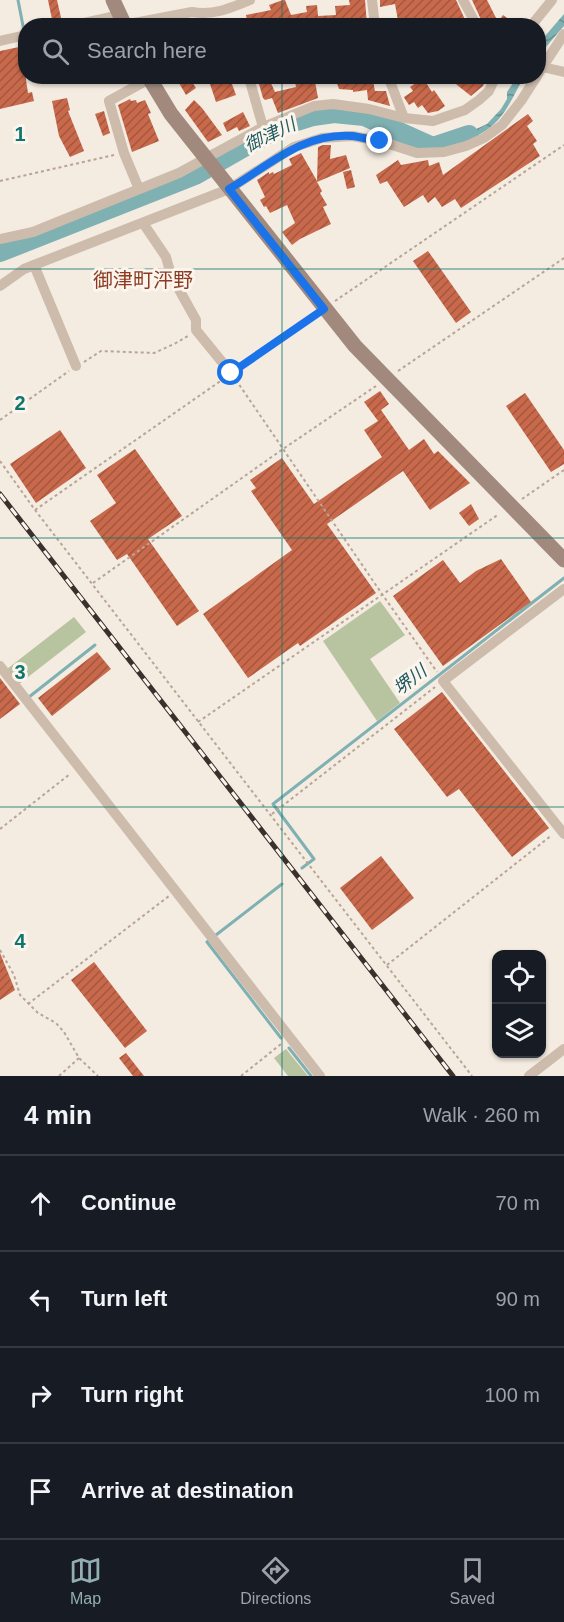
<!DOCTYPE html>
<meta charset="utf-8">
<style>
:root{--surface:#171b24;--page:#242831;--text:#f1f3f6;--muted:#9ea1a6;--line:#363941;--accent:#92aeb2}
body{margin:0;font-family:Helvetica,"Noto Sans JP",sans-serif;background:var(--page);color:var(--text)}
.controls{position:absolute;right:18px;bottom:18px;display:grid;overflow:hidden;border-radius:12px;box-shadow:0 2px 4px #0004}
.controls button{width:54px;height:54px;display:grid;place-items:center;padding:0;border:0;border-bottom:2px solid var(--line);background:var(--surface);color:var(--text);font:30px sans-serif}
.stop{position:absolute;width:18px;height:18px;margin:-14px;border:4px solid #1a73e8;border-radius:50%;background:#fff}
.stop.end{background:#1a73e8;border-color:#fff;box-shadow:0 2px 6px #0008}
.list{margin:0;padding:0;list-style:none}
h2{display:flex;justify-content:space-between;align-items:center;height:78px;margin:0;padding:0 24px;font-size:26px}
h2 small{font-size:20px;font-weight:400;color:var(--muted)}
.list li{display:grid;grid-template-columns:39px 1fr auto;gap:18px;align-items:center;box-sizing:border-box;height:96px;padding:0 24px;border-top:2px solid var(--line)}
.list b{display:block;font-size:22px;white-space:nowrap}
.list em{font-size:20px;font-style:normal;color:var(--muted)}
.icon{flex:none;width:33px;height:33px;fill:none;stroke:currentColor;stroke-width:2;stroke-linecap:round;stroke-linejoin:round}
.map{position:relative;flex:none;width:564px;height:1076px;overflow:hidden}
.search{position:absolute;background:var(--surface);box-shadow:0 2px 4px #0004;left:18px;right:18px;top:18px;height:66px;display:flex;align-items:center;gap:15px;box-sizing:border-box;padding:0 21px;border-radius:24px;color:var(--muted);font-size:22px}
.sheet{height:462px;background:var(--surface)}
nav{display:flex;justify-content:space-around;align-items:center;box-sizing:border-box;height:84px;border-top:2px solid var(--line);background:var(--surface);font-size:16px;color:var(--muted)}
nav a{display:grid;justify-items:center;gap:3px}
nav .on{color:var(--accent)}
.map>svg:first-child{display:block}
.grass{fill:#b8c4a0}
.water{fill:url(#water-waves)}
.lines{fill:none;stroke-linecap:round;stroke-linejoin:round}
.stream{stroke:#7fb0b2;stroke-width:3}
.river{stroke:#7fb0b2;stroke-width:20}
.building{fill:url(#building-hatch)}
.path{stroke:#b9a596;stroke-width:2;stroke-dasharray:3 3;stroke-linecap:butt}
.street{stroke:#cdbbac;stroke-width:10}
.secondary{stroke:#a18a7d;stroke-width:15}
.rail-casing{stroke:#3b302b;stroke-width:5}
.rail{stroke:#fbf5ee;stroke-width:3;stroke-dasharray:9;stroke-linecap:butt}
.route{stroke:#1a73e8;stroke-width:8}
.grid{fill:none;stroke:#0f766e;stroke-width:1.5;stroke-opacity:0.55}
.labels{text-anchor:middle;stroke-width:6;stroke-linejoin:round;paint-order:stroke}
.water-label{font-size:18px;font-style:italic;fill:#1f5a5e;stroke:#fbf5ee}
.quarter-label{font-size:20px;fill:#8c3b22;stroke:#fbf5ee}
.grid-label{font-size:20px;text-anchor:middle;font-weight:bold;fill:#0f766e;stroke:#fbf5ee;stroke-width:6;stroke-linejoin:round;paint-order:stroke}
</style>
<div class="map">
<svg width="564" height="1076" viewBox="0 0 564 1076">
<defs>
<pattern id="water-waves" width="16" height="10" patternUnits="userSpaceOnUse" patternTransform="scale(1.5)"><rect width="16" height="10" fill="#7fb0b2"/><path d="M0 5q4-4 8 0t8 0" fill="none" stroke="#699091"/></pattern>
<pattern id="building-hatch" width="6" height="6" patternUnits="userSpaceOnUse" patternTransform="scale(1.5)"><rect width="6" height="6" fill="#c8694b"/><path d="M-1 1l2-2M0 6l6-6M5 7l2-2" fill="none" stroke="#a4573f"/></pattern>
</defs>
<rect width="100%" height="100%" fill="#f4ebe1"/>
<g class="grass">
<polygon points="380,601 405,635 370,659 400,703 377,721 323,641"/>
<polygon points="74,617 86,632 19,684 7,669"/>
<polygon points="286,1049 308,1076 288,1076 274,1058"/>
</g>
<g class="water">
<polygon points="564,14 564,26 539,55 539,43"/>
<path d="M 517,77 L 524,77 C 515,92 507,113 493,125 C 478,139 454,144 435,148 L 487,124 L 501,109 L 507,99 L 507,92 Z"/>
</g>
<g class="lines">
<g class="stream">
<polyline points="18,0 24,31 22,31"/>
<polyline points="29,697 95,645"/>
<polyline points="302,868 314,859 273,804 564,578"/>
<polyline points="216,935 282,884"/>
<polyline points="210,940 207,942 281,1038"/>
<polyline points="289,1048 311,1076"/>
</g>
<polyline class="river" points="0,252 195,175 281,126 313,116 334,113 364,116 433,147 469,135"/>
</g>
<g class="building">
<polygon points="48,0 57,0 62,22 53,24"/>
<polygon points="283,0 285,0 291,15 307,12 306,6 317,5 318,16 336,15 335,6 350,5 349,0 365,0 367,25 248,26 246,15 271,10 269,5"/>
<polygon points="380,0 456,0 468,26 399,26 395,4 380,7"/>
<polygon points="472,0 487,0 498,22 503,15 510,20 507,26 484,26"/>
<polygon points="19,47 20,54 26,53 26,80 28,93 32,92 34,101 0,109 0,51"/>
<polygon points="175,76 188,76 196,88 186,95"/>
<polygon points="222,76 229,76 236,95 216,102 209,81"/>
<polygon points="294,76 314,76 318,98 278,113 272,98 265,100 263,98 259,84 270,81 275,92 296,87"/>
<polygon points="372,76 375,91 386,91 390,106 368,100 367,90 353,92 353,90 339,89 335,77"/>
<polygon points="450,76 487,76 483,86 471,96 457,85"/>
<polygon points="423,78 432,92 434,90 445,106 438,111 428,113 422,105 418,108 414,102 409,105 405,99 404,97 413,91 410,87"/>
<polygon points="67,98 70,110 68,111 84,151 70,157 59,136 52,101"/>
<polygon points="130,99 131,101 136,100 137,103 145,100 151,113 148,114 159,141 132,152 118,105"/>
<polygon points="194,100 202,108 222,135 208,142 185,110"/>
<polygon points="104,111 110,133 103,136 95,114"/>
<polygon points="243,112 250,126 239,131 237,127 227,132 223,123"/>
<polygon points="528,114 533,121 527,126 537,141 533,144 540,156 461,208 455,199 442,207 435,197 428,203 423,195 404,207 387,181 380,184 376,175 398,160 401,165 428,160 429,166 439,162 443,175"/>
<polygon points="323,145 331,145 330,159 346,155 350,168 317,182 322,191 320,193 327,205 323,207 331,224 300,239 292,245 282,232 295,223 287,205 270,213 266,206 264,207 260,200 265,197 257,180 269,172 269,174 273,172 274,174 292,165 289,159 301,153 317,181 318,147"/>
<polygon points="351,170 355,187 347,189 343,172"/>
<polygon points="428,251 471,312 456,323 413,261"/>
<polygon points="380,391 389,404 381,410 409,450 424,439 434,454 438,451 470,483 430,510 403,471 327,524 376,593 300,646 298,643 248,678 203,614 292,550 251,491 256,488 250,480 282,458 314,504 382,457 364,430 378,421 364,402"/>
<polygon points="525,393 564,450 564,464 551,472 506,406"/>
<polygon points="60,430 86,468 36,503 10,464"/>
<polygon points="135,449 182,516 148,539 199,611 177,626 127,554 117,560 90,521 116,503 97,475"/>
<polygon points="471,504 479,519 469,526 459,513"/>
<polygon points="501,559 531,602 443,666 393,596 443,560 460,583 476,571"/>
<polygon points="97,652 111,669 52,716 38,698"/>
<polygon points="0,678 20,704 0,719"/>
<polygon points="442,692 549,828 512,857 459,789 447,797 394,729"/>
<polygon points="381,856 414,898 372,930 340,888"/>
<polygon points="0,953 15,990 0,1000"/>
<polygon points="94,962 147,1031 125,1048 71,980"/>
<polygon points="126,1053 144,1076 133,1076 119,1058"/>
</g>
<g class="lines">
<g class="path">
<polyline points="0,181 114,155"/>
<polyline points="335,301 564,145"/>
<polyline points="84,362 101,351 154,353 176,343 188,336"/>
<polyline points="239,368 316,315"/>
<polyline points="398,371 564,258"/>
<polyline points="236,380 382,594 437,672"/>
<polyline points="0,420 69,371"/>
<polyline points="0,461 35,510 472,1076"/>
<polyline points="522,499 564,470"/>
<polyline points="35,510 222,380"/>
<polyline points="93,583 283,449 376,386"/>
<polyline points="198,722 499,514"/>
<polyline points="272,814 435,687"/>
<polyline points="0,829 70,774"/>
<polyline points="0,950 14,975 20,995 38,1013 56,1023 64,1032 79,1058 98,1076"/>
<polyline points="387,965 552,835"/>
<polyline points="28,1004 169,896"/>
<polyline points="59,1076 79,1058"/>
<polyline points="241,1076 281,1044"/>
</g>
<g class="street">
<polyline points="372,0 375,26"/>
<polyline points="463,0 477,26"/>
<path d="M 124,25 L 192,12 C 213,16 231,8 250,0"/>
<polyline points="71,26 120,15"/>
<polyline points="531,26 552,0"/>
<polyline points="0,41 26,35"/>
<polyline points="538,66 564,72"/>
<polyline points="538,74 564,34"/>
<polyline points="256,76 249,78 263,127"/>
<polyline points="388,76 404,118"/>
<polyline points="139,189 124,153 109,101 149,79"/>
<polyline points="143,223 166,257 171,275 196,320 196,330 231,373"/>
<polyline points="0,239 33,232 179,173 263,127 314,106 333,104 369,109 404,118 433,121 465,110 479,100 489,91 496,76"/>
<polyline points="34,265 76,366"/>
<polyline points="0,286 24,269 34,265 229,189 294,147 322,138 352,136 380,141 417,153 444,152 466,146 484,138 502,125 521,101 537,76"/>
<polyline points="564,589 443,681 564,834"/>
<polyline points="0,666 320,1076"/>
<polyline points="529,1076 564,1049"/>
</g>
<g class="secondary">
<polyline points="113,0 125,26"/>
<polyline points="148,76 171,114 355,346 564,560"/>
</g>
<g class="rail-casing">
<polyline id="rail" points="0,494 453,1076"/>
</g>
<use href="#rail" class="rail"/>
</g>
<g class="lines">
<path class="route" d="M 231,373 L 324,309 L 229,189 C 270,165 301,133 352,136 C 361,137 371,140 380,141"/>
</g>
<path class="grid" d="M 282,0 L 282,26M 282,76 L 282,1076M 0,269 L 564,269M 0,538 L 564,538M 0,807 L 564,807"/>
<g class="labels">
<g class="water-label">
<text transform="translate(270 135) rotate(-26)" y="6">御津川</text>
<text transform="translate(410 680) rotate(-38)" y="6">堺川</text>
</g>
<g class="quarter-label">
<text x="143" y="287">御津町泙野</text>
</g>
</g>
<g class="grid-label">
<text x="20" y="141">1</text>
<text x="20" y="410">2</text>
<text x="20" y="679">3</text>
<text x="20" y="948">4</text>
</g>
</svg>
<div class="controls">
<button><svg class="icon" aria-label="locate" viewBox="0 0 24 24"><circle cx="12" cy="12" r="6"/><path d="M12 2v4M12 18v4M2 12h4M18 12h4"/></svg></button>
<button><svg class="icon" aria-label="layers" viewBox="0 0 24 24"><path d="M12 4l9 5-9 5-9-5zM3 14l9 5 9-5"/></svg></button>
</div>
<div class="stop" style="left:231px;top:373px"></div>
<div class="stop end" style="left:380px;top:141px"></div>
<div class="search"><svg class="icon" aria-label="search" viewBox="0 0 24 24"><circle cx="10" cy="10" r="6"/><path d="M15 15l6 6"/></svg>Search here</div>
</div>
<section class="sheet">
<h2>4 min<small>Walk · 260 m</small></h2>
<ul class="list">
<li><svg class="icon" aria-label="ahead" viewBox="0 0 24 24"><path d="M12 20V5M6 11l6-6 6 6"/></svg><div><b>Continue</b></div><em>70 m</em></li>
<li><svg class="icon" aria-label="left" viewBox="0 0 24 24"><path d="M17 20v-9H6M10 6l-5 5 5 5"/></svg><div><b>Turn left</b></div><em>90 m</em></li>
<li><svg class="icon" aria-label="right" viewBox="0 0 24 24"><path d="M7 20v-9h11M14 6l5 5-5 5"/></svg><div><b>Turn right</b></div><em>100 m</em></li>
<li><svg class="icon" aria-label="arrive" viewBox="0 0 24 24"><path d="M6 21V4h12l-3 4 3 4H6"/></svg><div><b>Arrive at destination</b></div></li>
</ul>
</section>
<nav>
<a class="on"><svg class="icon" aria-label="map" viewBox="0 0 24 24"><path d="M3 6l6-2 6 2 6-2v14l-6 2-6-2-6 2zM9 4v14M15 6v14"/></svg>Map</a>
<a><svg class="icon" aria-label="directions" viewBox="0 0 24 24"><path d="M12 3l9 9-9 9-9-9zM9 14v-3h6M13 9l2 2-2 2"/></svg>Directions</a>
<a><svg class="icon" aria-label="saved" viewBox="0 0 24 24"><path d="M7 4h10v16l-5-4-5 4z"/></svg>Saved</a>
</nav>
